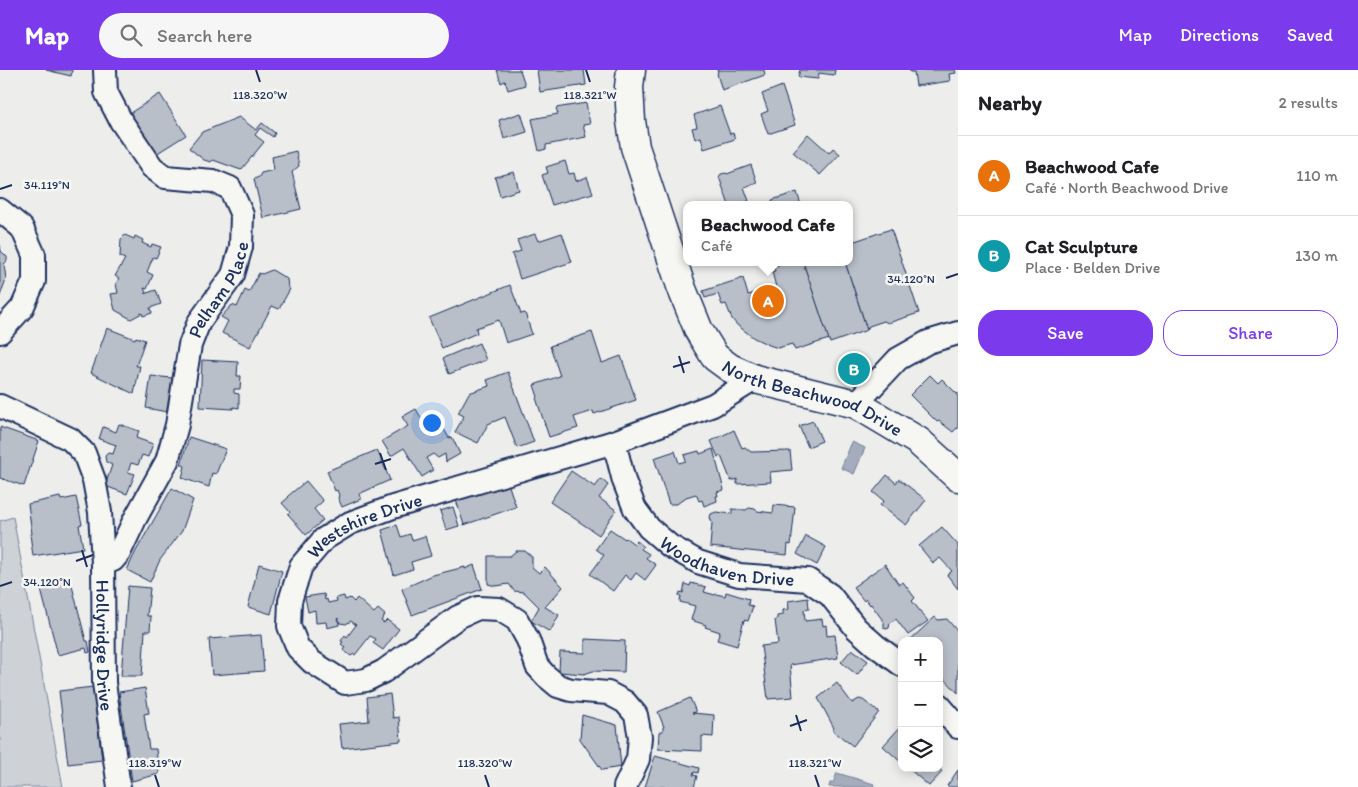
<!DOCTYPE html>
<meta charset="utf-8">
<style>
:root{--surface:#fff;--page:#f6f6f6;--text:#202124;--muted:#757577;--line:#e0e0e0;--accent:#7c3aed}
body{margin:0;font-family:Itim,sans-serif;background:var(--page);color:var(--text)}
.controls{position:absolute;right:15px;bottom:15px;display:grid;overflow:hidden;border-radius:10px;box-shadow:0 2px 12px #0003}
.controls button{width:45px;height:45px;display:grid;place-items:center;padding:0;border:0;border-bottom:1px solid var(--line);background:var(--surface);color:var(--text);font:25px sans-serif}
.you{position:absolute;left:431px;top:352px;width:18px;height:18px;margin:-12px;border:4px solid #fff;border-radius:50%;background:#1a73e8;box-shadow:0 0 0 8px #1a73e833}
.badge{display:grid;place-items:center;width:32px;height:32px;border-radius:50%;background:var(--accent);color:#fff;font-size:16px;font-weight:700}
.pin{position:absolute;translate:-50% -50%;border:2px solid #fff;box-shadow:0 1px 5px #0006}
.popup{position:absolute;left:683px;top:131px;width:170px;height:65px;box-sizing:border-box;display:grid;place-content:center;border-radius:10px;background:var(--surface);filter:drop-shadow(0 1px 4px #0005);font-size:16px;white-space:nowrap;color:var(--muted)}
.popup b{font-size:19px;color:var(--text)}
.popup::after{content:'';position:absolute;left:50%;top:100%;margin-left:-10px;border:10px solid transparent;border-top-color:var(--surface)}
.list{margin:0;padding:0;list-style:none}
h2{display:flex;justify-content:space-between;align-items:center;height:65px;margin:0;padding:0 20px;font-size:21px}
h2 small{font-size:16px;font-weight:400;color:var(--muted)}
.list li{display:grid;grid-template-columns:32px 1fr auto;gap:15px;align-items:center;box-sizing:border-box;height:80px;padding:0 20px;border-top:1px solid var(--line)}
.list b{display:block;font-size:19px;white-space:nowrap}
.list p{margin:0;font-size:16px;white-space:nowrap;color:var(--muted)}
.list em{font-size:16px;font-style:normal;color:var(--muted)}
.actions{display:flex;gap:10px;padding:15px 20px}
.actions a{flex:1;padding:11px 0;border:1px solid var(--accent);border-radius:20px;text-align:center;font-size:18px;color:var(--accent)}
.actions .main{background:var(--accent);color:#fff}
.icon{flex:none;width:28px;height:28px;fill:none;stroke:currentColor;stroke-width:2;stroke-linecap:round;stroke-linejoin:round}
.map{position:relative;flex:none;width:958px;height:717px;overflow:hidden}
header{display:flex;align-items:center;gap:30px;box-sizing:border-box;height:70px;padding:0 25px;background:var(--accent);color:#fff}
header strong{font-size:24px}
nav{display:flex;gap:28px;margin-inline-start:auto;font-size:18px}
.search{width:350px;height:45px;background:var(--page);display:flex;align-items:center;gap:12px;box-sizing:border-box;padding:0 18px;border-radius:28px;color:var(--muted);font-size:19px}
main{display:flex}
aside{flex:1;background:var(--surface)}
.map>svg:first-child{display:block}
.green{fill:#ced2d7;stroke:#74809a}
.water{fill:#a5acbc;stroke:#6e7a96}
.building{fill:#b9bfc8;stroke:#1b2f5e}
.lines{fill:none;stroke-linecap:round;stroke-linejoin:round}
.minor-casing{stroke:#1b2f5e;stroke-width:26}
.tertiary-casing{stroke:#1b2f5e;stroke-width:31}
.minor{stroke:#f6f6f2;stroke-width:22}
.tertiary{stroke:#f6f6f2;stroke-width:28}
.ticks{fill:none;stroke:#1b2f5e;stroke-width:2}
.labels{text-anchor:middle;stroke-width:5;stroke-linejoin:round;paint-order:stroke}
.street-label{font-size:19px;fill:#1b2f5e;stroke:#f6f6f2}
.ticks-label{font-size:12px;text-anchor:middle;fill:#1b2f5e;stroke:#f6f6f2;stroke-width:5;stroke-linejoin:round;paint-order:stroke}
</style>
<header>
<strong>Map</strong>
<div class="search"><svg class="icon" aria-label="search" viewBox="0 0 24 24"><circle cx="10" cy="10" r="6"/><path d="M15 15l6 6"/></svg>Search here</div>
<nav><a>Map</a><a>Directions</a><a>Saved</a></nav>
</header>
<main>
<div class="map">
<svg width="958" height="717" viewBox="0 0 958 717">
<rect width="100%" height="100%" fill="#edeeec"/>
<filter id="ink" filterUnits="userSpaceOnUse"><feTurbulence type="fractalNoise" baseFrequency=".02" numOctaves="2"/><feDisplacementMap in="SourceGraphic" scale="10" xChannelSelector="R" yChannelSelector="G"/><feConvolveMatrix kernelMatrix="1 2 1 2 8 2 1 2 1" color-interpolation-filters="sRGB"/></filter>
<g filter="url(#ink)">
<polygon class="green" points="13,447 63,717 0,717 0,451"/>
<g class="water">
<polygon points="852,372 865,378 854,404 841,398"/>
<polygon points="837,703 874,714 873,717 829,717 830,713 833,713"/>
</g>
<g class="building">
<polygon points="46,0 72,0 71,6"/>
<polygon points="497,0 520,0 525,15 508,20 505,11 501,13"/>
<polygon points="537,0 584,0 586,15 540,22"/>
<polygon points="717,0 764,0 765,5 722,20 717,4 718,3"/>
<polygon points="800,0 835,0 834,5 819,3 818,9 798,7"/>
<polygon points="910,0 955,0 956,3 949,4 950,11 916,16 914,2 910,2"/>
<polygon points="782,16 795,55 768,64 761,44 768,41 762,24"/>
<polygon points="160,24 186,65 156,84 130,43"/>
<polygon points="586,33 590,54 583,55 586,67 546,75 546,79 539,81 532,49 558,44 556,38"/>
<polygon points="720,36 730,64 733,63 735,69 704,79 701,67 695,69 692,58 697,57 694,45"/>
<polygon points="521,43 527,62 504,69 499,50"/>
<polygon points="239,47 256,60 262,53 275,63 273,67 260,58 255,65 264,72 241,100 213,90 211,92 204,90 189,78 202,62"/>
<polygon points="808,64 829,83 833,78 840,84 820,105 793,82"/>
<polygon points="296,81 299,96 292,102 301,139 263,148 254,109 259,107 261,103 274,100 272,87"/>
<polygon points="565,91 569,104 574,103 576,111 587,107 593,123 552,135 542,105 548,103 546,97"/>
<polygon points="751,95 757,113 744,117 749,131 739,135 729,135 719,107 721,104 726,103 727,104"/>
<polygon points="514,102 519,120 500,126 495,107"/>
<polygon points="797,122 801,135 772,135 773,134 772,130"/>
<polygon points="891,159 919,243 888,253 884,251 869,256 867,260 845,192 849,192 849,173"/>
<polygon points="562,163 572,192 520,209 512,184 521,181 517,170 535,164 538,171"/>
<polygon points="125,165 134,169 135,166 143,170 142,173 151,177 152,174 161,177 156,188 153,187 147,202 153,205 147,219 144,218 146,223 144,224 156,220 161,234 150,238 152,243 143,246 142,243 131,249 115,240 111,224 118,223 116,214 119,208 115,206 125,189 120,187 121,169"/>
<polygon points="0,175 1,181 7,187 7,191 4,194 6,209 0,226"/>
<polygon points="781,192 803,192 829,269 795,280 792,274 778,278 769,275 754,268 737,255 732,249 726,234 722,235 718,224 705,228 703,221 743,208 748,225 776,217 772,202 775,201 773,197 781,194"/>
<polygon points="803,192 845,192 867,260 830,273"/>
<polygon points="272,200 287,209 288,218 290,219 279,239 272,236 250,277 222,263 228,251 221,247 232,235 237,237 245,220 249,222 259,203 262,204"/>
<polygon points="510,215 521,244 525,243 532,264 506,273 499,250 476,258 477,263 442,278 429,248"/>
<polygon points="107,258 135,269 136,267 145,270 136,296 140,296 134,324 91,303"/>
<polygon points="592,262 602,293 621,286 636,330 594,344 593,341 574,347 578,358 549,367 536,328 538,327 534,315 560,306 550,276"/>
<polygon points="479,273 486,290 449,304 443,288"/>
<polygon points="202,290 238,292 237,306 241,306 240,319 234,319 234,323 239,324 239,338 233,337 233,339 200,337"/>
<polygon points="508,302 534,372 517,378 505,347 488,354 478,373 455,362 464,346 458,343 469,323 489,316 487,310"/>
<polygon points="930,305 938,313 942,309 957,324 958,323 958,359 957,358 953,362 939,351 937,352 910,325"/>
<polygon points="151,306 172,308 167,342 146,338"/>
<polygon points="416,339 423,351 435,343 449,368 452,367 460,384 446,392 445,384 438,388 433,384 426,388 433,400 422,407 404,378 391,386 382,371 408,356 402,347"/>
<polygon points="813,351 822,371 808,377 799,356"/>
<polygon points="119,354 139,361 136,368 153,374 148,387 142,385 138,395 131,393 128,402 135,404 127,424 105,416 112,395 106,392 105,386 108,383 113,384 116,375 99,369 103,357 116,362"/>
<polygon points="0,357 39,371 24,416 0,408"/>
<polygon points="734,360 742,378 745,377 751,382 790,381 792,400 770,402 771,412 737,414 737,409 731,411 721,386 718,387 711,371"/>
<polygon points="189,367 226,379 216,404 212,403 209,417 182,408 185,396 181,394"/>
<polygon points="713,379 724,420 717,422 718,426 716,426 717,431 704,436 702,430 699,431 696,424 686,427 677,434 669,434 654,388 675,381 679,393 686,391 684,385 699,381 700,384"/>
<polygon points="377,380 390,410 359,424 361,429 342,437 338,428 339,425 337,420 335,421 327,401"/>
<polygon points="571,401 595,417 601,409 608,415 599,428 616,440 599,465 550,432"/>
<polygon points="887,405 896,413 899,409 926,430 906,455 880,435 884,431 873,422"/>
<polygon points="306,411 323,431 314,439 323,450 306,465 288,444 290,442 282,433 289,427 288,426"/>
<polygon points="508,413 516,437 464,455 456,430"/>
<polygon points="172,418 193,430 182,461 160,490 150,512 127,500 136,481"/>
<polygon points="60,427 61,430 76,427 82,454 79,455 83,478 33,486 30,464 32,464 28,434"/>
<polygon points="774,435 795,437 791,475 788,474 787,485 710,477 712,453 710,447 711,444 716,442 732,444 732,439 746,440 749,438 755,439 757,441 773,443"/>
<polygon points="453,437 459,456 446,460 440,441"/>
<polygon points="397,455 401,467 410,464 412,470 425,466 431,486 411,492 413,499 394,505 382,460"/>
<polygon points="942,457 958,475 958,519 947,505 952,501 940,488 933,493 919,476"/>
<polygon points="610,459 625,469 626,468 634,474 637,471 643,476 641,479 649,484 646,488 656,495 645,510 636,503 631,510 625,505 613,521 590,504 604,485 596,479"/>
<polygon points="806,466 826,477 817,495 797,484"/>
<polygon points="516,481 525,481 532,487 532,497 539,503 545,497 563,517 545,537 559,545 550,562 531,551 539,537 524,522 514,521 509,514 496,516 488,514 488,486 510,486"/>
<polygon points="259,494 282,501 271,544 248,537"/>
<polygon points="885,494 899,515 903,512 915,528 912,531 928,551 908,565 896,549 890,553 889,558 886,559 884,558 884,552 871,534 870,535 866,529 864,531 853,517"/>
<polygon points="474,495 482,519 412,545 402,519 433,505 465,497 465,499"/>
<polygon points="70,508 86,571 88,571 90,582 87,583 86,578 58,585 40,516"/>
<polygon points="691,513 706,517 704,522 715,525 716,524 725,526 726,522 749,529 748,535 753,536 748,551 744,550 737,576 717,570 720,562 705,557 706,555 691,550 695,536 680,532 681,526 679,526 680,522 683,523 685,514 690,516"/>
<polygon points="128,516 150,518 147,546 151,546 150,561 145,561 142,606 121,606"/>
<polygon points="324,524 325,530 327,529 328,533 337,531 336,528 344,526 345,530 350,528 354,532 357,528 374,543 378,539 385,545 381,551 384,553 387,550 399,559 383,580 373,573 376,569 370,566 355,585 354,584 351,586 343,580 345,577 341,574 343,572 341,571 345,565 347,567 356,555 351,551 346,554 340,553 338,548 339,555 327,558 326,552 316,553 315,540 308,542 305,527"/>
<polygon points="808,528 809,539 804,540 805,551 822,549 823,556 826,555 827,566 835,565 838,588 790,595 793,627 768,629 761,576 778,574 775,550 777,549 777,546 783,545 783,540 789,539 788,531"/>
<polygon points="935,547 938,550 947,549 958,562 958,623 939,603 939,571 909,571"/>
<polygon points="261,565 264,601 212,605 209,569"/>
<polygon points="585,569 625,571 624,602 593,601 584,604 559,602 560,582 585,583"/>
<polygon points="852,579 868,591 857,605 841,592"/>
<polygon points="837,613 852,633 859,629 863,630 879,642 853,676 832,660 834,658 818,628"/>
<polygon points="93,617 102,690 68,694 59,621"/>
<polygon points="145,618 149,643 144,644 149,679 156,679 159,704 132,711 119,622"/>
<polygon points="390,624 393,648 399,647 401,671 342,678 339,654 369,651 367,627"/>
<polygon points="690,628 696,642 692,643 714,645 713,667 702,666 702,681 658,679 659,662 663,661 663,657 664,657 658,642"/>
<polygon points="582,645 617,655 621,697 602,700 580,669"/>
<polygon points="902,655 902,693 883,676"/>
<polygon points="655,686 699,698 698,703 694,702 693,705 697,706 694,717 645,717"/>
<polygon points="908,698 939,698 942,702 929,716"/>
<polygon points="958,700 958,717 949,717 947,716"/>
</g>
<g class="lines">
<g class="minor-casing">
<g id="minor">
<polyline points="0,140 22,158 34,185 34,211 22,238 0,262"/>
<polyline points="856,334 898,289 928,272 958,263"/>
<path id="s1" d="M 0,336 L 70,369 L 84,383 L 94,410 L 100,442 L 103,494 L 104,613 L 119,717"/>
<path id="s2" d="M 614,372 L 624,411 L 635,439 L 649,458 L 670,476 L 698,492 L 739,505 L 808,510 L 830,525 L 856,558 L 875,575 L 902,595"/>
<path id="s3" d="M 103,494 L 113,490 L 119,483 L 135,449 L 167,391 L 177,355 L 190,275 L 199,252 L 233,205 L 241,177 L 242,145 L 230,118 L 213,111 L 165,107 L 152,97 L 121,51 L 106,22 L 105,0"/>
<polyline points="939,635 958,657"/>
<path id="s4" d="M 625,717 L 638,689 L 640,667 L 636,645 L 625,632 L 608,623 L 571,620 L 558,616 L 546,606 L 537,596 L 528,570 L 517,550 L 499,539 L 478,538 L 458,547 L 384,601 L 366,610 L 345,613 L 312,592 L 298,578 L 289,556 L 290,531 L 301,496 L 324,469 L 350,453 L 393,437 L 614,372 L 713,335 L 755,309"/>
</g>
</g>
<g class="tertiary-casing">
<g id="tertiary">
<path id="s5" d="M 631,0 L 629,17 L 631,51 L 635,77 L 682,219 L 699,261 L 715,287 L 730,298 L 755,309 L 856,334 L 918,371 L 958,407"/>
</g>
</g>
<use href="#minor" class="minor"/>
<use href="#tertiary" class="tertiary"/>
</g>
</g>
<path class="ticks" d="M 256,0 L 260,12M 586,0 L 590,12M 0,119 L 12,115M 946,208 L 958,204M 679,286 L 684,303M 673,297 L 690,292M 380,383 L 386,400M 375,394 L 391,389M 82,480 L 87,497M 76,491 L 93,485M 0,516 L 12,512M 796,645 L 801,661M 790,656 L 807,650M 155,705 L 159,717M 485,705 L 489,717M 815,705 L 819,717"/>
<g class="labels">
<g class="street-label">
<text dy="7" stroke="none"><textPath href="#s3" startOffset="305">Pelham Place</textPath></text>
<text dy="7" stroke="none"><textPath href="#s5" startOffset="410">North Beachwood Drive</textPath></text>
<text dy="7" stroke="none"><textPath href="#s4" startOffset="661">Westshire Drive</textPath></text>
<text dy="7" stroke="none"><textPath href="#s2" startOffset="182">Woodhaven Drive</textPath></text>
<text dy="7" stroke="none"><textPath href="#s1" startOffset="292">Hollyridge Drive</textPath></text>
</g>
</g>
<g class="ticks-label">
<text x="260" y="29">118.320°W</text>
<text x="590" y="29">118.321°W</text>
<text x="47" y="119">34.119°N</text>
<text x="911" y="213">34.120°N</text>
<text x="47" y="516">34.120°N</text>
<text x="155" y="697">118.319°W</text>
<text x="485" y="697">118.320°W</text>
<text x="815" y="697">118.321°W</text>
</g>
</svg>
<div class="controls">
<button>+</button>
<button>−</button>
<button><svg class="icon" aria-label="layers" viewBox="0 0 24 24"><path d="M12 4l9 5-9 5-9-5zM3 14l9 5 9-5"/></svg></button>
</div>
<div class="you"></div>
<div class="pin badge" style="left:768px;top:231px;background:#e8710a">A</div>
<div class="popup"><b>Beachwood Cafe</b>Café</div>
<div class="pin badge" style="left:854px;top:299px;background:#0f9aa8">B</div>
</div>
<aside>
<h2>Nearby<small>2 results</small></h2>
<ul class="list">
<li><span class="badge" style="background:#e8710a">A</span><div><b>Beachwood Cafe</b><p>Café · North Beachwood Drive</p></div><em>110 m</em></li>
<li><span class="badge" style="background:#0f9aa8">B</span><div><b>Cat Sculpture</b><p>Place · Belden Drive</p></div><em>130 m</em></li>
</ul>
<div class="actions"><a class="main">Save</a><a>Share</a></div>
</aside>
</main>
